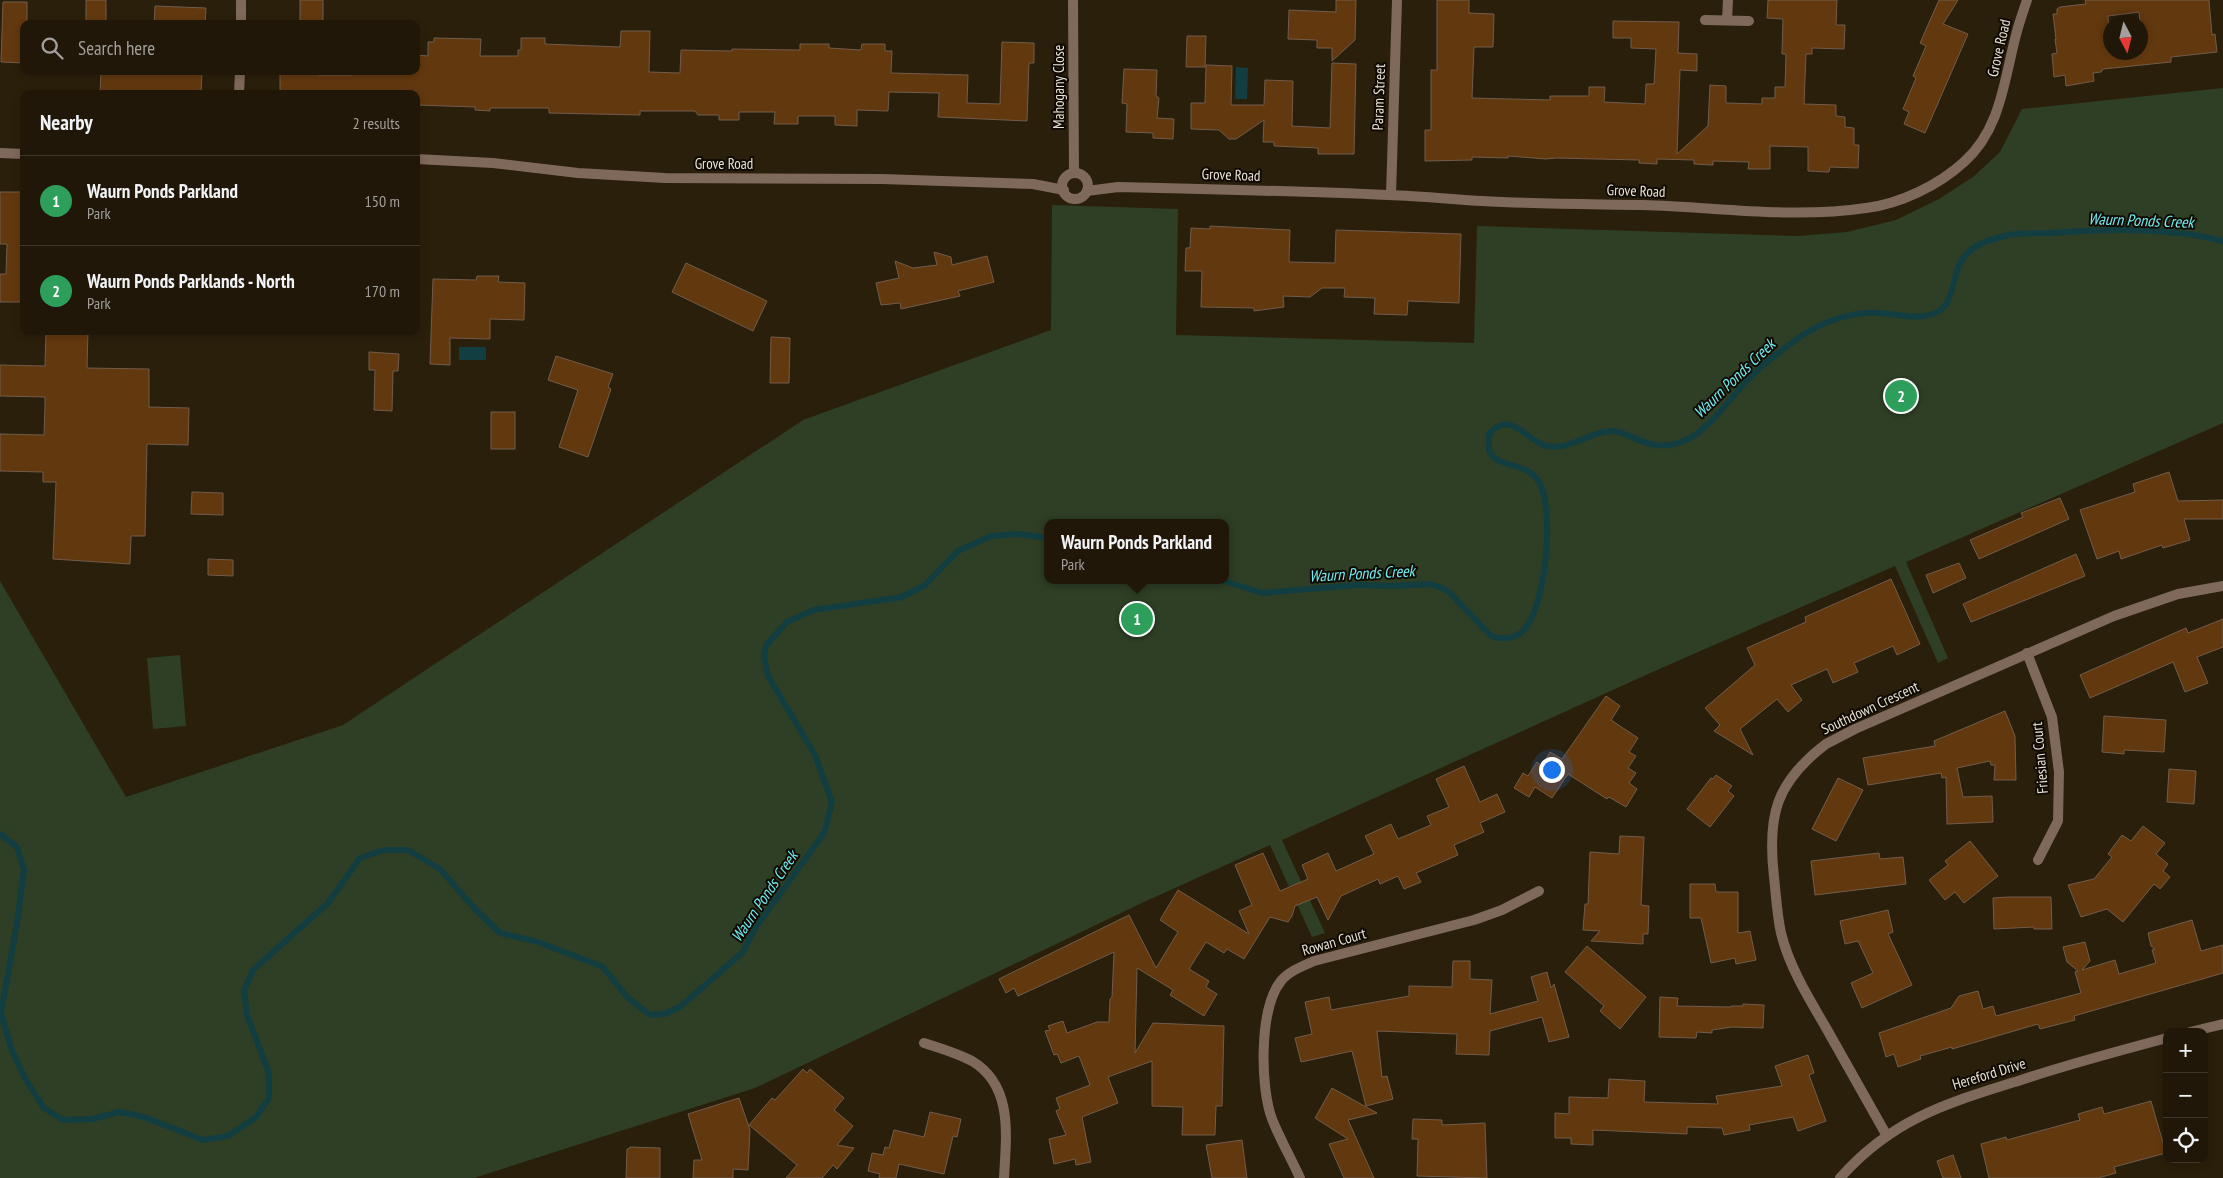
<!DOCTYPE html>
<meta charset="utf-8">
<style>
:root{--surface:#201708;--page:#282012;--text:#f1f3f6;--muted:#a29f9c;--line:#3d3629;--accent:#2563eb}
body{margin:0;font-family:"PT Sans Narrow",sans-serif;background:var(--page);color:var(--text)}
.controls{position:absolute;right:15px;bottom:15px;display:grid;overflow:hidden;border-radius:10px;box-shadow:0 2px 8px #0003}
.controls button{width:45px;height:45px;display:grid;place-items:center;padding:0;border:0;border-bottom:1px solid var(--line);background:var(--surface);color:var(--text);font:25px sans-serif}
.compass{position:absolute;left:2103px;top:15px;width:45px;height:45px;border-radius:50%;background:var(--surface);box-shadow:0 2px 8px #0003;rotate:173deg}
.you{position:absolute;left:1551px;top:769px;width:18px;height:18px;margin:-12px;border:4px solid #fff;border-radius:50%;background:#1a73e8;box-shadow:0 0 0 8px #1a73e833}
.badge{display:grid;place-items:center;width:32px;height:32px;border-radius:50%;background:var(--accent);color:#fff;font-size:16px;font-weight:700}
.pin{position:absolute;translate:-50% -50%;border:2px solid #fff;box-shadow:0 1px 5px #0006}
.popup{position:absolute;left:1044px;top:519px;width:185px;height:65px;box-sizing:border-box;display:grid;place-content:center;border-radius:10px;background:var(--surface);filter:drop-shadow(0 1px 4px #0005);font-size:16px;white-space:nowrap;color:var(--muted)}
.popup b{font-size:19px;color:var(--text)}
.popup::after{content:'';position:absolute;left:50%;top:100%;margin-left:-10px;border:10px solid transparent;border-top-color:var(--surface)}
.list{margin:0;padding:0;list-style:none}
h2{display:flex;justify-content:space-between;align-items:center;height:65px;margin:0;padding:0 20px;font-size:21px}
h2 small{font-size:16px;font-weight:400;color:var(--muted)}
.list li{display:grid;grid-template-columns:32px 1fr auto;gap:15px;align-items:center;box-sizing:border-box;height:90px;padding:0 20px;border-top:1px solid var(--line)}
.list b{display:block;font-size:19px;white-space:nowrap}
.list p{margin:0;font-size:16px;white-space:nowrap;color:var(--muted)}
.list em{font-size:16px;font-style:normal;color:var(--muted)}
.icon{flex:none;width:28px;height:28px;fill:none;stroke:currentColor;stroke-width:2;stroke-linecap:round;stroke-linejoin:round}
.map{position:relative;flex:none;width:2223px;height:1178px;overflow:hidden}
.search{position:absolute;background:var(--surface);box-shadow:0 2px 8px #0003;left:20px;top:20px;width:400px;height:55px;display:flex;align-items:center;gap:12px;box-sizing:border-box;padding:0 18px;border-radius:10px;color:var(--muted);font-size:19px}
.panel{position:absolute;background:var(--surface);box-shadow:0 2px 8px #0003;left:20px;top:90px;width:400px;height:245px;border-radius:10px}
.map>svg:first-child{display:block}
.green{fill:#2e3f25;fill-rule:evenodd}
.water{fill:#123e41}
.lines{fill:none;stroke-linecap:round;stroke-linejoin:round}
.stream{stroke:#123e41;stroke-width:6}
.building{fill:#62380f;stroke:#715c4b;fill-rule:evenodd}
.minor{stroke:#7f695b;stroke-width:10}
.tertiary{stroke:#7f695b;stroke-width:10}
.labels{text-anchor:middle;stroke-width:4;stroke-linejoin:round;paint-order:stroke}
.street-label{font-size:15px;fill:#e8e1d4;stroke:#0f0a03}
.water-label{font-size:16px;font-style:italic;fill:#71ebf1;stroke:#0f0a03}
</style>
<div class="map">
<svg width="2223" height="1178" viewBox="0 0 2223 1178">
<rect width="100%" height="100%" fill="#2a1f0a"/>
<g class="green">
<path d="M 2223,88 L 2223,423 L 1906,562 L 1948,658 L 1938,663 L 1895,566 L 1657,670 L 1282,840 L 1325,933 L 1312,937 L 1270,845 L 1144,902 L 755,1088 L 474,1178 L 0,1178 L 0,581 L 126,797 L 343,725 L 803,420 L 1051,330 L 1052,205 L 1178,209 L 1176,335 L 1474,343 L 1477,226 L 1798,236 L 1847,232 L 1896,220 L 1939,199 L 1973,177 L 2000,152 L 2022,109 ZM 1048,523 L 1226,523 L 1226,580 L 1048,580 Z"/>
<polygon points="180,655 186,726 153,729 147,658"/>
</g>
<g class="water">
<polygon points="1236,67 1248,68 1247,99 1235,99"/>
<rect x="459" y="347" width="27" height="13"/>
</g>
<g class="lines">
<g class="stream">
<path d="M 1221,580 L 1262,593 L 1358,585 L 1394,586 L 1430,584 L 1442,588 L 1450,593 L 1491,636 C 1502,640 1514,639 1523,631 C 1546,608 1555,510 1539,482 C 1529,465 1511,468 1496,459 C 1493,458 1491,453 1489,451 L 1489,434 C 1512,408 1526,442 1547,446 C 1570,451 1589,431 1612,431 C 1619,431 1625,434 1632,437 C 1652,447 1668,449 1688,439 C 1708,430 1731,397 1748,380 C 1761,366 1777,353 1793,342 C 1816,324 1849,311 1879,313 C 1897,314 1915,320 1933,314 C 1957,306 1950,273 1964,257 C 1973,245 1991,239 2005,236 C 2019,232 2036,234 2051,233 C 2107,229 2168,227 2223,241"/>
<polyline points="0,834 17,847 24,870 17,923 1,1013 12,1051 26,1080 44,1108 63,1120 92,1119 120,1112 144,1117 203,1140 228,1136 256,1117 269,1098 269,1073 247,1015 244,991 253,970 328,903 360,858 384,850 408,850 440,869 474,908 500,933 538,942 603,967 627,997 650,1015 665,1014 681,1006 743,952 756,927 824,833 832,802 815,755 768,676 764,657 766,645 787,622 814,610 902,597 925,585 958,551 991,536 1018,534 1048,538"/>
</g>
</g>
<g class="building">
<rect x="86" y="0" width="20" height="24"/>
<rect x="300" y="0" width="23" height="24"/>
<polygon points="1336,0 1356,0 1355,40 1332,61 1332,48 1317,48 1317,40 1288,39 1289,10 1336,12"/>
<polygon points="1437,0 1469,0 1469,13 1494,14 1493,47 1474,47 1472,98 1550,100 1550,96 1589,96 1589,87 1605,87 1604,102 1645,104 1646,84 1654,84 1656,49 1631,48 1631,38 1613,38 1613,21 1679,22 1678,53 1697,54 1697,71 1680,70 1677,154 1708,126 1710,85 1726,86 1726,103 1762,104 1762,98 1775,98 1775,87 1785,87 1786,54 1782,54 1783,19 1767,18 1768,0 1837,0 1836,25 1845,25 1844,49 1812,48 1812,54 1806,54 1804,104 1836,105 1836,116 1845,117 1845,127 1854,128 1854,145 1859,145 1858,168 1830,167 1829,172 1808,171 1808,147 1770,146 1770,169 1748,169 1749,162 1713,161 1713,165 1694,164 1694,160 1657,159 1657,164 1639,163 1639,160 1556,158 1546,159 1508,156 1508,158 1472,157 1472,160 1425,161 1425,130 1431,130 1431,70 1437,70"/>
<polygon points="1939,0 1958,0 1943,24 1968,34 1925,133 1904,124 1909,112 1903,109 1916,78 1913,76 1926,46 1920,43"/>
<path d="M 2085,0 L 2209,0 L 2212,35 L 2215,34 L 2217,52 L 2171,57 L 2171,62 L 2103,69 L 2101,72 L 2093,73 L 2094,81 L 2066,86 L 2065,75 L 2054,77 L 2052,54 L 2057,53 L 2055,39 L 2056,39 L 2053,14 L 2057,14 L 2057,9 L 2060,7 L 2086,4 ZM 2139,12 L 2143,48 L 2140,48 L 2140,52 L 2110,52 L 2108,16 Z"/>
<polygon points="3,2 27,2 27,24 24,24 24,63 1,62"/>
<polygon points="155,6 206,8 205,24 154,24"/>
<polygon points="621,31 650,31 649,72 680,73 681,50 732,51 732,49 800,50 800,44 829,44 829,48 861,50 862,44 885,44 885,51 892,51 891,73 968,75 967,103 1000,104 1002,42 1034,43 1034,63 1029,63 1027,121 938,117 939,93 889,92 888,111 857,110 857,126 835,125 835,116 798,116 798,124 774,124 775,112 739,112 739,120 719,120 719,115 698,115 695,111 640,111 640,115 549,113 549,108 490,108 490,111 475,110 475,107 416,105 416,94 280,94 280,71 318,71 318,75 352,75 352,71 416,71 416,55 428,56 428,42 434,42 434,38 481,39 480,56 518,56 518,50 521,50 521,38 545,38 545,44 620,47"/>
<polygon points="1187,36 1206,36 1205,67 1186,67"/>
<polygon points="1332,63 1356,64 1354,154 1318,154 1318,148 1274,146 1274,142 1263,142 1264,120 1236,139 1229,139 1219,130 1191,129 1191,103 1205,103 1206,65 1232,66 1231,105 1264,105 1265,80 1293,81 1292,126 1330,128"/>
<polygon points="1124,69 1157,70 1156,96 1159,98 1157,118 1174,119 1173,139 1153,138 1153,133 1126,132 1127,104 1122,103"/>
<polygon points="101,71 202,73 201,94 100,94"/>
<polygon points="0,192 24,192 24,302 0,302 0,274 6,274 7,244 0,244"/>
<polygon points="1210,226 1290,230 1289,262 1335,263 1336,230 1461,234 1459,303 1408,301 1407,315 1374,314 1375,298 1344,297 1345,288 1322,288 1310,297 1283,296 1284,307 1254,311 1254,308 1201,307 1202,271 1185,271 1186,248 1190,248 1191,228 1210,229"/>
<polygon points="934,252 951,257 952,265 987,256 994,282 958,291 960,296 901,309 900,303 881,305 876,283 899,278 895,261 913,268 937,265"/>
<polygon points="686,263 767,301 753,331 672,292"/>
<polygon points="477,276 499,276 498,282 525,283 524,320 490,319 490,339 450,338 450,365 430,364 433,279 476,280"/>
<polygon points="46,331 88,331 87,368 149,369 149,407 189,408 188,445 147,444 145,536 131,536 130,564 53,559 56,482 43,482 43,472 0,471 0,434 44,435 45,404 45,397 0,396 0,365 45,366"/>
<polygon points="771,337 790,338 789,383 770,383"/>
<polygon points="369,352 399,354 398,371 393,371 392,411 374,410 375,370 369,370"/>
<polygon points="556,356 613,374 608,387 611,389 588,457 559,447 578,390 548,380"/>
<rect x="491" y="412" width="24" height="37"/>
<polygon points="2169,472 2178,501 2223,500 2223,519 2184,519 2190,540 2163,548 2162,545 2121,559 2119,551 2097,559 2080,510 2135,492 2133,484"/>
<polygon points="192,492 223,493 223,515 191,514"/>
<polygon points="2060,498 2069,519 1979,559 1970,540 2023,517 2021,513"/>
<polygon points="2076,554 2085,576 1971,622 1963,604"/>
<polygon points="208,559 233,560 233,576 208,575"/>
<polygon points="1959,563 1966,578 1933,593 1926,575"/>
<polygon points="1891,579 1920,644 1897,655 1893,646 1861,660 1854,663 1858,672 1833,683 1827,669 1791,685 1802,700 1788,712 1777,699 1740,729 1753,755 1714,731 1720,725 1705,708 1755,665 1747,648 1806,622 1805,617"/>
<polygon points="2223,619 2223,647 2197,657 2208,683 2185,692 2173,662 2090,698 2080,675 2186,628 2188,633"/>
<polygon points="1606,696 1620,706 1611,720 1638,738 1629,752 1636,756 1628,768 1636,773 1629,783 1637,789 1626,807 1609,797 1607,799 1568,774 1552,798 1535,787 1529,797 1514,788 1523,773 1528,776 1537,762 1542,766 1550,752 1562,759"/>
<polygon points="2005,711 2015,736 2016,780 1994,780 1995,765 1991,765 1990,761 1957,768 1963,797 1992,796 1993,822 1947,824 1946,777 1942,778 1941,773 1868,785 1863,758 1935,746 1934,741"/>
<polygon points="2104,716 2166,720 2164,752 2124,750 2124,754 2102,752"/>
<polygon points="1464,766 1480,802 1497,794 1505,812 1480,823 1484,832 1454,845 1458,855 1416,873 1421,882 1404,889 1398,876 1380,884 1378,879 1341,896 1328,920 1317,897 1295,906 1292,916 1288,922 1270,917 1244,959 1227,949 1224,953 1206,942 1189,969 1209,981 1206,987 1217,994 1204,1016 1170,995 1173,990 1137,968 1135,1053 1153,1023 1224,1026 1222,1106 1216,1106 1215,1135 1182,1135 1183,1107 1152,1106 1152,1061 1108,1077 1118,1103 1082,1117 1091,1162 1076,1165 1075,1159 1054,1164 1049,1139 1066,1135 1056,1111 1060,1109 1056,1098 1090,1085 1079,1056 1061,1063 1057,1054 1054,1055 1045,1031 1050,1030 1048,1026 1063,1021 1067,1033 1097,1022 1109,1022 1110,999 1112,997 1114,952 1018,996 1014,988 1006,993 999,979 1129,915 1156,968 1178,932 1160,920 1178,890 1249,934 1239,911 1252,905 1235,865 1263,853 1280,891 1308,879 1302,865 1328,853 1336,871 1374,854 1365,836 1391,824 1398,839 1431,825 1427,816 1449,807 1436,779"/>
<polygon points="2169,769 2196,771 2194,804 2167,802"/>
<polygon points="1716,775 1732,786 1728,791 1734,796 1710,827 1687,809 1711,778 1713,779"/>
<polygon points="1838,778 1863,790 1836,841 1812,829"/>
<polygon points="2143,826 2165,843 2156,854 2168,864 2163,871 2170,877 2160,889 2154,884 2123,922 2107,909 2081,917 2068,885 2094,879 2112,857 2108,854 2122,835 2131,841"/>
<polygon points="1620,836 1644,837 1641,905 1649,906 1648,934 1643,934 1643,944 1591,941 1600,931 1583,930 1585,904 1588,904 1590,852 1619,854"/>
<polygon points="1970,841 1998,876 1964,903 1955,892 1945,900 1929,880 1948,865 1945,861"/>
<polygon points="1879,853 1880,859 1903,857 1906,884 1815,895 1811,861"/>
<polygon points="1690,884 1715,884 1716,892 1738,892 1738,933 1750,931 1756,960 1736,964 1735,958 1711,963 1701,918 1690,918"/>
<polygon points="2008,897 2051,897 2052,929 2034,929 2034,927 1994,929 1993,898"/>
<polygon points="1888,910 1893,932 1888,934 1912,985 1862,1008 1851,983 1873,973 1858,941 1845,944 1840,921"/>
<polygon points="2192,920 2201,951 2223,945 2223,973 2074,1016 2075,1020 2040,1029 2038,1024 1952,1049 1952,1047 1920,1056 1921,1059 1898,1067 1894,1054 1886,1057 1879,1033 1951,1008 1959,996 1978,991 1983,1009 1993,1006 1996,1016 2081,993 2075,972 2078,971 2067,962 2063,947 2085,942 2090,961 2082,970 2115,960 2119,974 2156,963 2152,950 2155,949 2151,946 2148,933"/>
<polygon points="1587,946 1646,997 1620,1029 1600,1011 1604,1006 1565,972"/>
<polygon points="1453,961 1470,961 1470,979 1492,980 1490,1014 1538,1001 1531,977 1547,972 1551,988 1554,984 1569,1037 1549,1042 1542,1017 1490,1031 1489,1055 1456,1054 1457,1034 1377,1031 1382,1077 1387,1076 1393,1099 1366,1106 1352,1051 1301,1062 1295,1038 1312,1034 1305,1002 1329,997 1331,1010 1409,996 1409,986 1452,987"/>
<polygon points="1660,997 1678,998 1677,1006 1731,1007 1731,1006 1743,1006 1743,1004 1764,1005 1763,1028 1732,1027 1712,1030 1712,1033 1697,1032 1696,1038 1659,1037"/>
<polygon points="1808,1055 1814,1073 1809,1075 1826,1121 1798,1131 1793,1117 1749,1125 1750,1130 1724,1135 1722,1128 1687,1127 1687,1134 1593,1130 1593,1145 1571,1144 1571,1138 1555,1138 1555,1113 1569,1114 1569,1097 1608,1098 1609,1079 1645,1081 1644,1102 1718,1104 1716,1096 1782,1086 1775,1066"/>
<polygon points="803,1069 807,1073 810,1069 844,1098 834,1110 853,1126 837,1145 854,1148 837,1169 833,1165 822,1178 786,1178 797,1165 749,1125 772,1098 775,1100"/>
<polygon points="1332,1088 1377,1113 1348,1120 1374,1178 1344,1178 1329,1144 1348,1139 1315,1118"/>
<polygon points="739,1098 750,1130 748,1170 733,1169 733,1178 693,1178 694,1160 702,1160 688,1114"/>
<polygon points="2151,1101 2166,1153 2114,1167 2116,1173 2098,1178 1989,1178 1981,1144 2006,1137 2007,1140 2080,1120 2078,1114 2102,1107 2104,1114"/>
<polygon points="930,1112 961,1119 957,1137 953,1136 944,1174 899,1164 896,1178 879,1178 880,1174 868,1171 872,1153 883,1155 885,1147 889,1148 894,1130 924,1137"/>
<polygon points="1413,1119 1442,1120 1442,1125 1485,1123 1487,1178 1417,1176 1418,1139 1412,1139"/>
<polygon points="1242,1140 1247,1178 1212,1178 1206,1145"/>
<polygon points="630,1147 660,1148 660,1178 626,1178 627,1149 629,1149"/>
<polygon points="1953,1155 1961,1178 1943,1178 1937,1161"/>
</g>
<g class="lines">
<g class="minor">
<polyline points="1073,0 1074,173"/>
<polyline points="1705,20 1749,21"/>
<polyline points="1727,20 1728,0"/>
<polyline points="241,24 241,0"/>
<polyline points="239,94 240,71"/>
<polyline points="0,153 24,154"/>
<polyline points="416,159 493,163 578,173 665,178 882,179 1033,184 1064,190"/>
<circle cx="1075" cy="186" r="13"/>
<path d="M 1087,191 L 1118,187 C 1208,189 1298,191 1388,195 C 1419,196 1450,199 1482,201 C 1535,204 1589,204 1643,205 C 1718,207 1791,219 1866,208 C 1900,204 1939,185 1964,162 C 2001,129 2004,80 2016,35 C 2019,23 2023,12 2027,0"/>
<polyline points="1391,195 1397,0"/>
<polyline points="2027,653 2052,717 2059,772 2058,821 2038,860"/>
<path d="M 924,1043 C 940,1048 957,1053 972,1061 C 1014,1086 1006,1137 1004,1178"/>
<path d="M 1887,1136 C 1866,1099 1846,1063 1825,1026 C 1808,997 1789,966 1781,933 C 1777,915 1776,895 1774,877 C 1767,815 1776,782 1826,744 L 1855,729 L 2114,616 L 2178,594 L 2223,586"/>
<path d="M 1300,1178 C 1291,1158 1280,1139 1272,1119 C 1260,1087 1259,1008 1281,981 C 1289,971 1303,966 1314,961 L 1474,920 L 1502,910 L 1539,891"/>
</g>
<g class="tertiary">
<polyline points="2190,1032 2223,1024"/>
<path d="M 1840,1178 C 1893,1118 1948,1103 2021,1080 C 2069,1064 2118,1051 2167,1038"/>
</g>
</g>
<g class="labels">
<g class="street-label">
<text transform="translate(1999 48) rotate(-77)" y="5">Grove Road</text>
<text transform="translate(1059 87) rotate(-90)" y="5">Mahogany Close</text>
<text transform="translate(1379 97) rotate(-88)" y="5">Param Street</text>
<text x="724" y="169">Grove Road</text>
<text transform="translate(1231 175) rotate(2)" y="5">Grove Road</text>
<text transform="translate(1636 191) rotate(2)" y="5">Grove Road</text>
<text transform="translate(1870 708) rotate(-25)" y="5">Southdown Crescent</text>
<text transform="translate(2040 758) rotate(-95)" y="5">Friesian Court</text>
<text transform="translate(1334 942) rotate(-16)" y="5">Rowan Court</text>
<text transform="translate(1989 1074) rotate(-17)" y="5">Hereford Drive</text>
</g>
<g class="water-label">
<text transform="translate(2141 220) rotate(2)" y="6">Waurn Ponds Creek</text>
<text transform="translate(1734 378) rotate(-44)" y="6">Waurn Ponds Creek</text>
<text transform="translate(1362 573) rotate(-3)" y="6">Waurn Ponds Creek</text>
<text transform="translate(764 896) rotate(-56)" y="6">Waurn Ponds Creek</text>
</g>
</g>
</svg>
<div class="controls">
<button>+</button>
<button>−</button>
<button><svg class="icon" aria-label="locate" viewBox="0 0 24 24"><circle cx="12" cy="12" r="6"/><path d="M12 2v4M12 18v4M2 12h4M18 12h4"/></svg></button>
</div>
<svg class="compass" viewBox="-18 -18 36 36"><path d="M0-13l5 13h-10z" fill="#e53935"/><path d="M0 13l5-13h-10z" fill="#a29f9c"/></svg>
<div class="you"></div>
<div class="pin badge" style="left:1137px;top:619px;background:#2e9e5b">1</div>
<div class="popup"><b>Waurn Ponds Parkland</b>Park</div>
<div class="pin badge" style="left:1901px;top:396px;background:#2e9e5b">2</div>
<div class="search"><svg class="icon" aria-label="search" viewBox="0 0 24 24"><circle cx="10" cy="10" r="6"/><path d="M15 15l6 6"/></svg>Search here</div>
<section class="panel">
<h2>Nearby<small>2 results</small></h2>
<ul class="list">
<li><span class="badge" style="background:#2e9e5b">1</span><div><b>Waurn Ponds Parkland</b><p>Park</p></div><em>150 m</em></li>
<li><span class="badge" style="background:#2e9e5b">2</span><div><b>Waurn Ponds Parklands - North</b><p>Park</p></div><em>170 m</em></li>
</ul>
</section>
</div>
